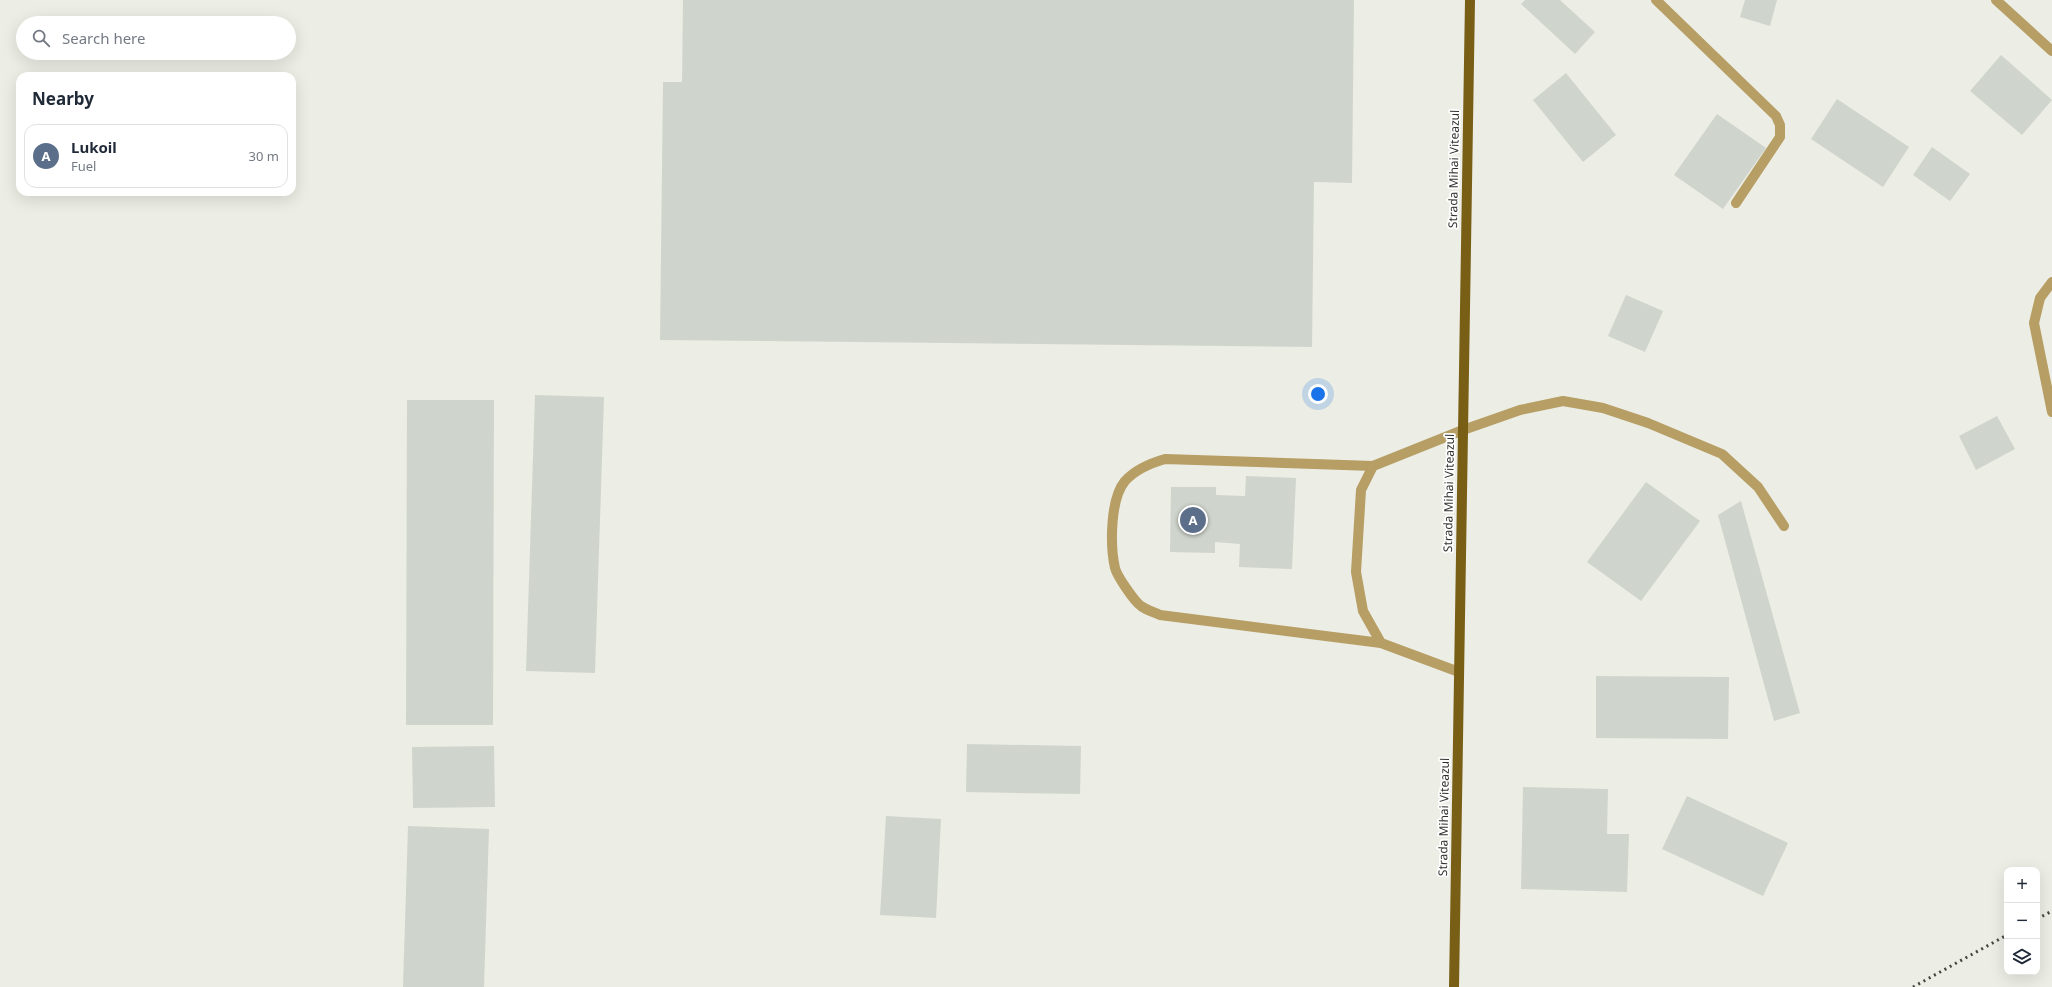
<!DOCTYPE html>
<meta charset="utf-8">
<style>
:root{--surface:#fff;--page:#f6f6f7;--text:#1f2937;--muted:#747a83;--line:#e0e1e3;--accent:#7c3aed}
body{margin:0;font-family:"Noto Sans",sans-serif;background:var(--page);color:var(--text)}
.controls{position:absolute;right:12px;bottom:12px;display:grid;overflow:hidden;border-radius:8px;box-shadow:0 4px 16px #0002}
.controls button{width:36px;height:36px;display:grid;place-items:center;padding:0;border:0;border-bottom:1px solid var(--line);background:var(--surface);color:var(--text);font:20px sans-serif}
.you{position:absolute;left:1318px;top:394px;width:14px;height:14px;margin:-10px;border:3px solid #fff;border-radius:50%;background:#1a73e8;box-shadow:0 0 0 6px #1a73e833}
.badge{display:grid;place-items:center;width:26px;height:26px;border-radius:50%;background:var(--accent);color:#fff;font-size:13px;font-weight:700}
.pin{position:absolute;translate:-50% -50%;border:2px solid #fff;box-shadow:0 1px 4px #0006}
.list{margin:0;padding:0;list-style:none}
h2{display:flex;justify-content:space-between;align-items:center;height:52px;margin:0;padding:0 16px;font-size:17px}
h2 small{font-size:13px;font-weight:400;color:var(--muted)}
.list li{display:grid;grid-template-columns:26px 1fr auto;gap:12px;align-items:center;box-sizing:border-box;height:64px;margin:0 8px 8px;padding:0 8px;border:1px solid var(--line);border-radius:12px}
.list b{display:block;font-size:15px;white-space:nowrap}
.list p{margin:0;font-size:13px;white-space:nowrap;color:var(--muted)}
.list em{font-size:13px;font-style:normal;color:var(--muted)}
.icon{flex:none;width:22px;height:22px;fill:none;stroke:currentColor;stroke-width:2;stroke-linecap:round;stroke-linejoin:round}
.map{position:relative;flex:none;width:2052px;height:987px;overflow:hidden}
.search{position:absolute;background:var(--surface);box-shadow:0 4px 16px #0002;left:16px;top:16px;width:280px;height:44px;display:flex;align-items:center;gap:10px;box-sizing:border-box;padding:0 14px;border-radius:22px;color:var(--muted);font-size:15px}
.panel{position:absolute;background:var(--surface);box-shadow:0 4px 16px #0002;left:16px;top:72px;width:280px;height:124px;border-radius:12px}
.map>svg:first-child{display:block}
.building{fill:#cfd5cd}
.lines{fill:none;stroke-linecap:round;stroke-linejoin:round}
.minor{stroke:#b69e64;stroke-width:10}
.major{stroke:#795e16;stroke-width:10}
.rail{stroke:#454542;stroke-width:3;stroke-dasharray:2 4;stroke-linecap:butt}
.labels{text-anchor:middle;stroke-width:3.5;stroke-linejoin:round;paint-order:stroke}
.street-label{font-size:12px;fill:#2f2f2c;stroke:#fff}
</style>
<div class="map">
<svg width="2052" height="987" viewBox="0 0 2052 987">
<rect width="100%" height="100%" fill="#ecede4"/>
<g class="building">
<polygon points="683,0 1354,0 1352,183 1314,182 1312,347 660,340 663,82 682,82"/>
<polygon points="1525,0 1560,0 1595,32 1575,54 1521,4"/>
<polygon points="1745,0 1777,0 1770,26 1740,17"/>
<polygon points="2001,55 2052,100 2022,135 1970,91"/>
<polygon points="1566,73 1616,135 1583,162 1533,100"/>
<polygon points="1837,99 1909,147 1883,187 1811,139"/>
<polygon points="1717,114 1766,148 1723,209 1674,175"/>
<polygon points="1932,147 1970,174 1950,201 1913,175"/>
<polygon points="1626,295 1663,311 1645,352 1608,336"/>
<polygon points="535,395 604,397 595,673 526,671"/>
<polygon points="407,400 494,400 493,725 406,725"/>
<polygon points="1997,416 2015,449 1976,470 1959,436"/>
<polygon points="1246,476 1296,478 1292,569 1239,567 1240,544 1215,542 1215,553 1170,552 1171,487 1216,487 1216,495 1245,496"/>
<polygon points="1646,482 1700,521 1641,601 1587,562"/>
<polygon points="1741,501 1800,713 1774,721 1718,515"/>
<polygon points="1596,676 1729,677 1728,739 1596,738"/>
<polygon points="967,744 1081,746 1080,794 966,792"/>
<polygon points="494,746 495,807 413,808 412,747"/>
<polygon points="1523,787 1608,789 1607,834 1629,834 1627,892 1521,889"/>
<polygon points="1687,796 1788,843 1763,896 1662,849"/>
<polygon points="886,816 941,819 936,918 880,915"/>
<polygon points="408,826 489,829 484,987 403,987"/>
</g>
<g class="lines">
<g class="minor">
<polyline points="1656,0 1776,116 1780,125 1780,137 1736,203"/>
<polyline points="1996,0 2052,51"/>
<polyline points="2052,282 2040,298 2034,323 2052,412"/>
<path d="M 1373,466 L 1165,459 C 1151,463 1135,470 1125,481 C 1110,499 1110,546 1115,568 C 1117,576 1134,601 1141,606 C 1146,610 1154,612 1160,615 L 1381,643"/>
<polyline points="1459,672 1381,643 1363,611 1356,572 1361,490 1373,466 1463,430 1520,410 1563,401 1603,408 1648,423 1722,454 1758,487 1784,526"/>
</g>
<polyline class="major" points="1454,987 1470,0"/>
<g class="rail">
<polyline points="2037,919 2052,911"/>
<polyline points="1913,987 2007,935"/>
</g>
</g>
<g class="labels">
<g class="street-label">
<text transform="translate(1454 169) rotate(-89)" y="4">Strada Mihai Viteazul</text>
<text transform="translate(1449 493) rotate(-89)" y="4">Strada Mihai Viteazul</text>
<text transform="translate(1444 817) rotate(-89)" y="4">Strada Mihai Viteazul</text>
</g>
</g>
</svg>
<div class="controls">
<button>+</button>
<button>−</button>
<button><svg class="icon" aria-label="layers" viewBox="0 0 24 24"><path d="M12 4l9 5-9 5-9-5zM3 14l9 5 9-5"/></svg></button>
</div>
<div class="you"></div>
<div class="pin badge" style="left:1193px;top:520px;background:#5c6f8a">A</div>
<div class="search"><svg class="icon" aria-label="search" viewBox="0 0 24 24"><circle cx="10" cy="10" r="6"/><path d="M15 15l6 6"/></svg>Search here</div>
<section class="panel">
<h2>Nearby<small></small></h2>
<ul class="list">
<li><span class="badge" style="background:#5c6f8a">A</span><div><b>Lukoil</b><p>Fuel</p></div><em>30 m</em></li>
</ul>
</section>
</div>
